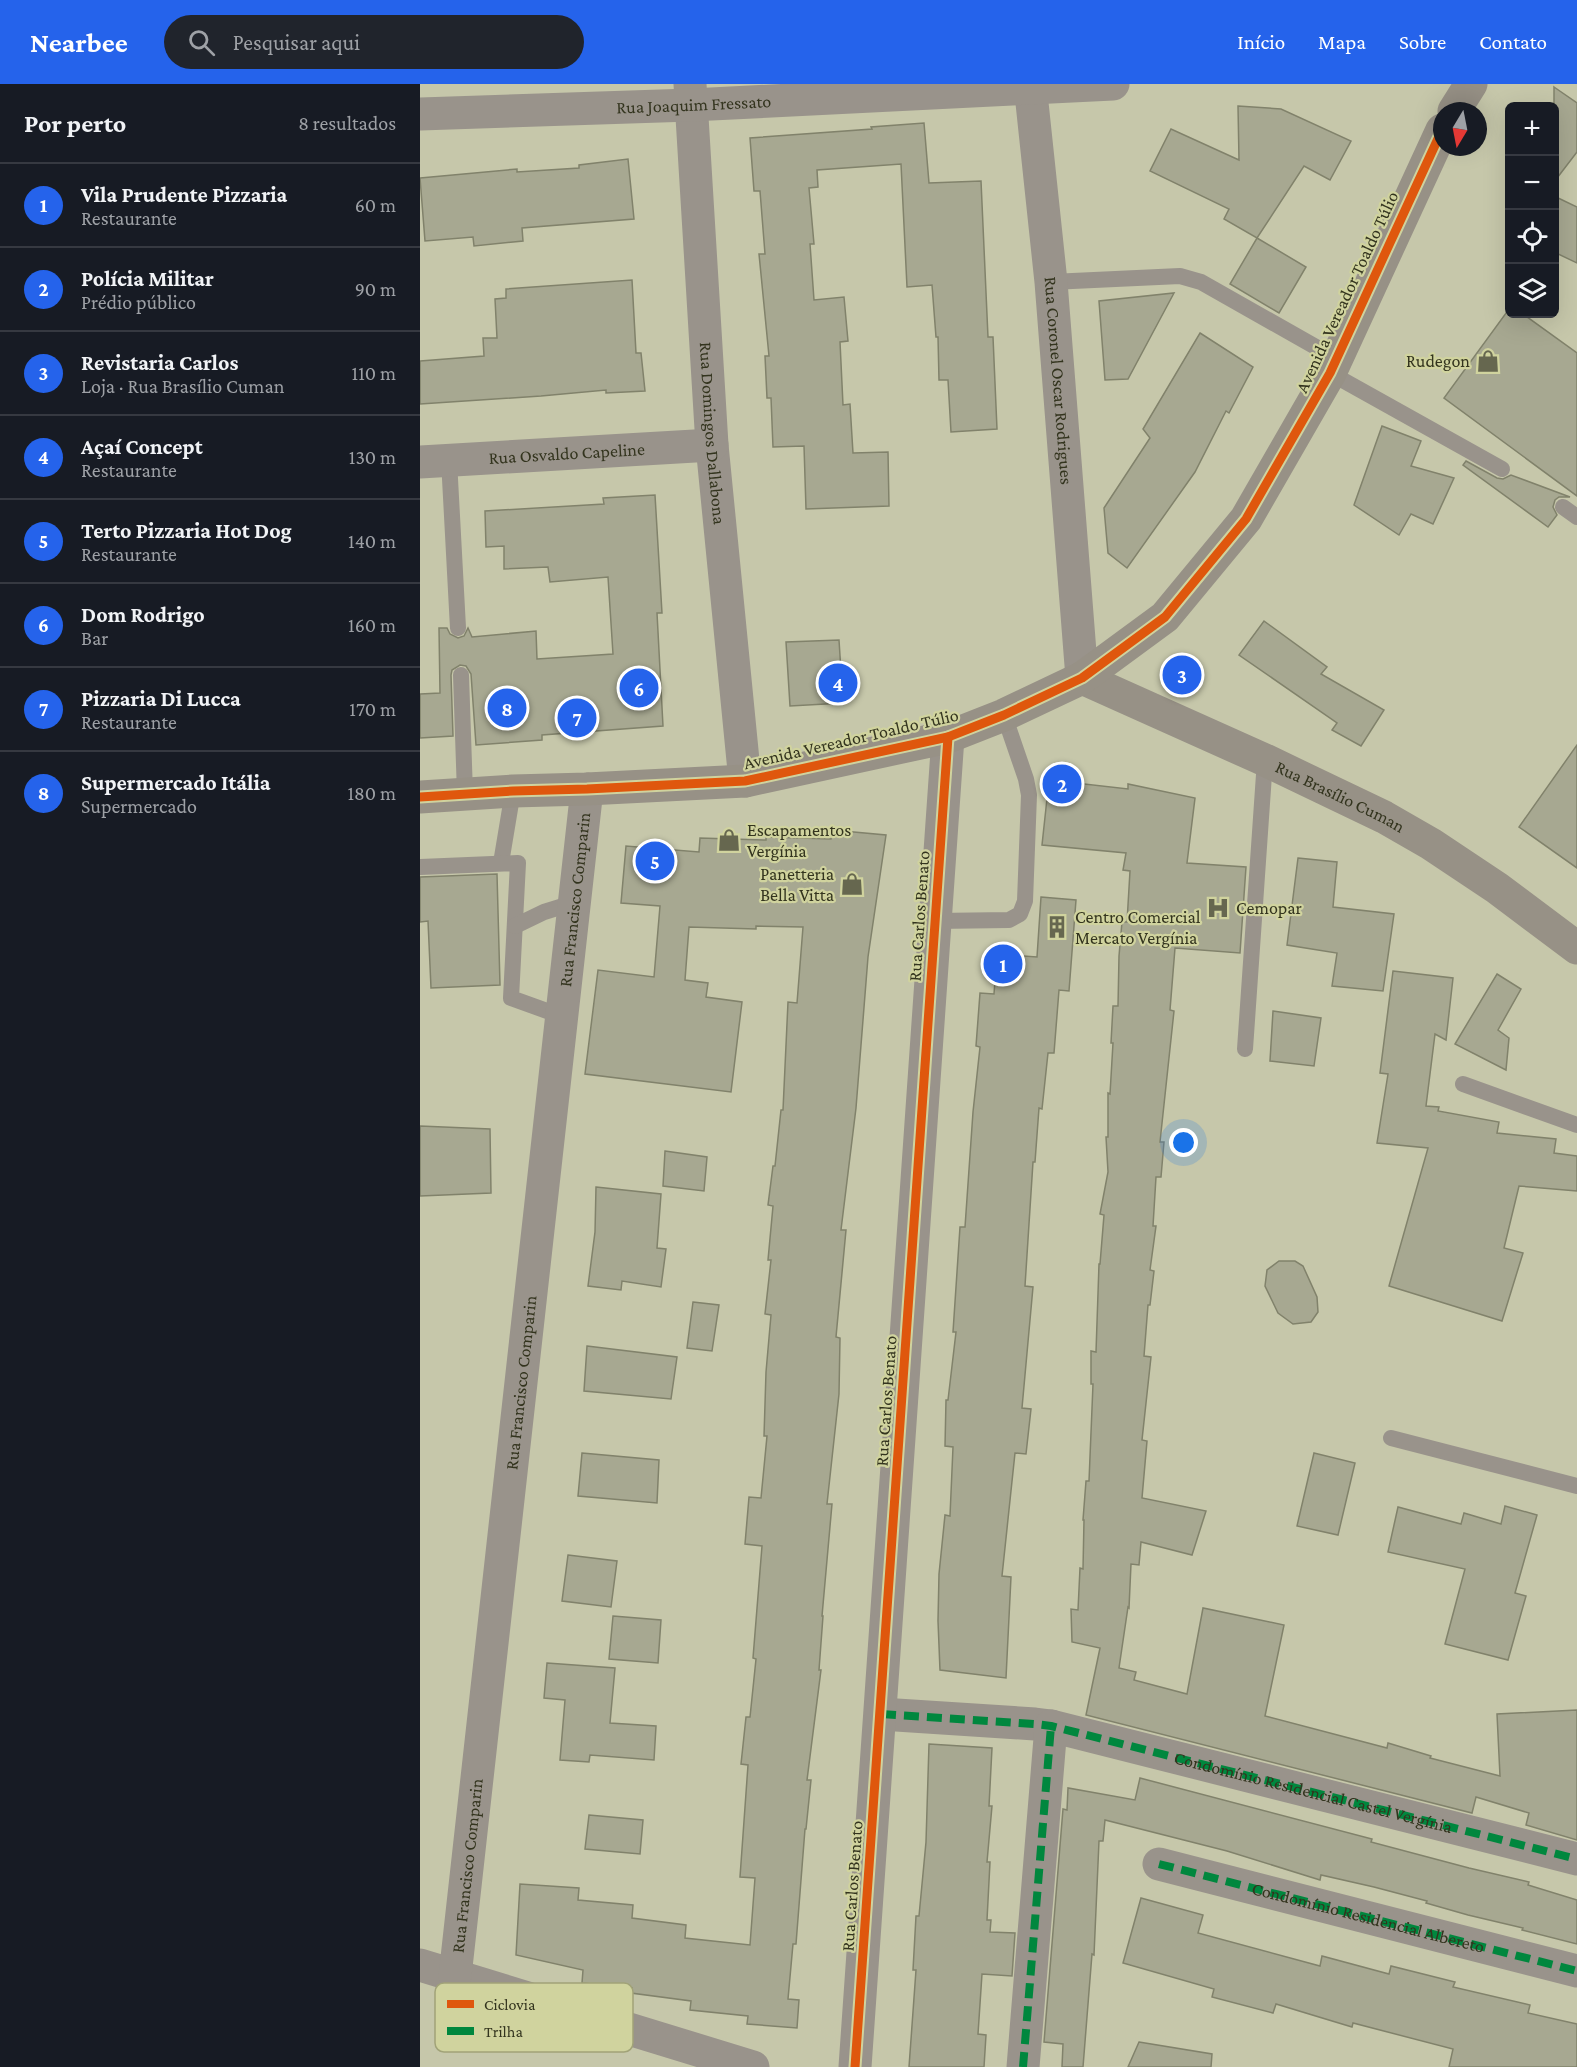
<!DOCTYPE html>
<html lang="pt">
<meta charset="utf-8">
<style>
:root{--surface:#171b24;--page:#20242c;--text:#f1f3f6;--muted:#9ea1a6;--line:#363941;--accent:#2563eb}
body{margin:0;font-family:"Crimson Pro",serif;background:var(--page);color:var(--text)}
.controls{position:absolute;right:18px;top:18px;display:grid;overflow:hidden;border-radius:9px;box-shadow:0 6px 24px #0002}
.controls button{width:54px;height:54px;display:grid;place-items:center;padding:0;border:0;border-bottom:2px solid var(--line);background:var(--surface);color:var(--text);font:30px sans-serif}
.compass{position:absolute;left:1013px;top:18px;width:54px;height:54px;border-radius:50%;background:var(--surface);box-shadow:0 6px 24px #0002;rotate:190deg}
.you{position:absolute;left:764px;top:1059px;width:21px;height:21px;margin:-15px;border:4px solid #fff;border-radius:50%;background:#1a73e8;box-shadow:0 0 0 9px #1a73e833}
.badge{display:grid;place-items:center;width:39px;height:39px;border-radius:50%;background:var(--accent);color:#fff;font-size:20px;font-weight:700}
.pin{position:absolute;translate:-50% -50%;border:3px solid #fff;box-shadow:0 2px 6px #0006}
.list{margin:0;padding:0;list-style:none}
h2{display:flex;justify-content:space-between;align-items:center;height:78px;margin:0;padding:0 24px;font-size:26px}
h2 small{font-size:20px;font-weight:400;color:var(--muted)}
.list li{display:grid;grid-template-columns:39px 1fr auto;gap:18px;align-items:center;box-sizing:border-box;height:84px;padding:0 24px;border-top:2px solid var(--line)}
.list b{display:block;font-size:22px;white-space:nowrap}
.list p{margin:0;font-size:20px;white-space:nowrap;color:var(--muted)}
.list em{font-size:20px;font-style:normal;color:var(--muted)}
.icon{flex:none;width:33px;height:33px;fill:none;stroke:currentColor;stroke-width:2;stroke-linecap:round;stroke-linejoin:round}
.map{position:relative;flex:none;width:1157px;height:1983px;overflow:hidden}
header{display:flex;align-items:center;gap:36px;box-sizing:border-box;height:84px;padding:0 30px;background:var(--accent);color:#fff}
header strong{font-size:28px}
nav{display:flex;gap:33px;margin-inline-start:auto;font-size:21px}
.search{width:420px;height:54px;background:var(--page);display:flex;align-items:center;gap:15px;box-sizing:border-box;padding:0 21px;border-radius:33px;color:var(--muted);font-size:22px}
main{display:flex}
aside{flex:1;background:var(--surface)}
.map>svg:first-child{display:block}
.building{fill:#a7a891;stroke:#81826b;stroke-width:1.5}
.lines{fill:none;stroke-linecap:round;stroke-linejoin:round}
.lane{stroke:#99938b;stroke-width:16}
.street{stroke:#99938b;stroke-width:33}
.secondary{stroke:#979186;stroke-width:33}
.quiet{stroke:#00873e;stroke-width:8;stroke-dasharray:15 8;stroke-linecap:butt}
.cycleway-casing{stroke:#d0d39e;stroke-width:13}
.cycleway{stroke:#df570d;stroke-width:9}
.labels{text-anchor:middle;stroke-width:4.5;stroke-linejoin:round;paint-order:stroke}
.street-label{font-size:18px;fill:#33341e;stroke:#d0d39e}
.poi-label{font-size:18px;fill:#33341e;stroke:#d0d39e;text-anchor:start}
.key{fill:#d0d39e;stroke:#a1a378;stroke-width:1.5}
.key-label{font-size:16px;fill:#33341e}
</style>
<header>
<strong>Nearbee</strong>
<div class="search"><svg class="icon" aria-label="search" viewBox="0 0 24 24"><circle cx="10" cy="10" r="6"/><path d="M15 15l6 6"/></svg>Pesquisar aqui</div>
<nav><a>Início</a><a>Mapa</a><a>Sobre</a><a>Contato</a></nav>
</header>
<main>
<aside>
<h2>Por perto<small>8 resultados</small></h2>
<ul class="list">
<li><span class="badge">1</span><div><b>Vila Prudente Pizzaria</b><p>Restaurante</p></div><em>60 m</em></li>
<li><span class="badge">2</span><div><b>Polícia Militar</b><p>Prédio público</p></div><em>90 m</em></li>
<li><span class="badge">3</span><div><b>Revistaria Carlos</b><p>Loja · Rua Brasílio Cuman</p></div><em>110 m</em></li>
<li><span class="badge">4</span><div><b>Açaí Concept</b><p>Restaurante</p></div><em>130 m</em></li>
<li><span class="badge">5</span><div><b>Terto Pizzaria Hot Dog</b><p>Restaurante</p></div><em>140 m</em></li>
<li><span class="badge">6</span><div><b>Dom Rodrigo</b><p>Bar</p></div><em>160 m</em></li>
<li><span class="badge">7</span><div><b>Pizzaria Di Lucca</b><p>Restaurante</p></div><em>170 m</em></li>
<li><span class="badge">8</span><div><b>Supermercado Itália</b><p>Supermercado</p></div><em>180 m</em></li>
</ul>
</aside>
<div class="map">
<svg width="1157" height="1983" viewBox="0 0 1157 1983">
<rect width="100%" height="100%" fill="#c6c7aa"/>
<g class="building">
<polygon points="1134,3 1157,19 1157,68 1134,98"/>
<polygon points="818,22 861,25 931,57 910,96 884,82 837,154 804,135 809,125 730,87 751,45 819,76"/>
<polygon points="504,39 509,99 561,97 568,253 573,253 577,345 531,348 528,296 519,296 518,253 516,253 512,201 487,203 481,80 397,86 398,103 389,104 394,160 390,160 394,216 424,213 428,257 420,258 423,321 430,320 433,369 468,368 469,422 386,425 384,362 353,363 351,314 347,314 345,272 349,272 339,170 345,170 340,107 334,107 330,54 452,45 451,43"/>
<polygon points="208,75 214,135 102,144 103,157 54,162 53,153 5,157 0,94 97,85 97,88 159,84 159,81"/>
<polygon points="1134,112 1157,123 1157,179 1134,168"/>
<polygon points="837,154 886,183 859,229 810,200"/>
<polygon points="212,196 216,269 221,269 225,307 186,309 186,306 121,312 0,320 0,277 64,272 63,254 77,254 75,215 86,214 86,205"/>
<polygon points="754,209 708,295 685,296 679,217"/>
<polygon points="1089,225 1089,230 1103,230 1157,269 1157,412 1024,314"/>
<polygon points="780,249 833,283 809,329 806,327 775,388 707,484 688,469 684,424 730,354 723,345"/>
<polygon points="962,342 1001,357 991,382 1034,394 1013,440 991,430 979,451 934,421"/>
<polygon points="1046,377 1077,394 1083,395 1091,391 1150,413 1139,413 1135,416 1133,423 1137,431 1128,443 1043,381"/>
<polygon points="235,411 242,529 237,529 243,642 122,651 122,656 56,661 51,590 46,582 40,581 32,586 31,591 33,652 0,654 0,610 20,609 19,544 27,544 30,550 38,554 44,552 48,544 52,553 116,547 117,575 193,570 188,493 130,498 128,483 84,485 84,462 66,463 65,427 184,420 183,414"/>
<polygon points="844,537 907,583 901,590 964,626 941,662 912,646 917,639 819,571"/>
<polygon points="419,556 423,619 370,622 366,558"/>
<polygon points="1157,661 1157,784 1099,743"/>
<polygon points="629,696 708,705 708,700 775,714 767,779 826,783 820,869 755,864 750,926 754,927 740,1058 744,1058 741,1093 736,1093 733,1142 736,1142 730,1186 734,1187 730,1221 728,1221 724,1272 731,1273 722,1356 727,1357 722,1414 786,1427 772,1471 721,1458 719,1481 711,1480 709,1524 708,1523 699,1584 716,1588 714,1596 767,1610 783,1524 864,1541 845,1632 967,1664 968,1659 1011,1672 1010,1674 1080,1692 1077,1630 1157,1626 1157,1756 1106,1741 1109,1729 1056,1713 1052,1729 666,1631 680,1564 652,1558 651,1525 658,1526 660,1484 663,1485 664,1436 663,1436 666,1397 669,1397 673,1300 671,1300 671,1267 676,1268 679,1180 680,1180 684,1131 680,1130 688,1088 686,1053 688,1053 688,1009 690,1010 693,959 691,959 693,922 698,922 699,872 702,838 707,838 710,787 703,786 706,769 622,761"/>
<polygon points="412,746 466,751 448,873 436,1024 421,1146 426,1146 416,1253 420,1254 419,1310 407,1420 412,1420 402,1532 403,1532 399,1586 401,1586 387,1696 391,1696 386,1745 385,1745 376,1860 373,1860 368,1915 379,1916 377,1944 327,1940 328,1932 270,1926 271,1917 211,1909 212,1904 162,1899 163,1886 96,1871 100,1800 159,1804 158,1816 213,1821 212,1834 266,1841 265,1854 330,1861 335,1794 320,1793 328,1681 321,1680 326,1633 330,1633 336,1575 333,1574 342,1462 325,1460 329,1413 341,1414 347,1352 344,1352 346,1288 351,1231 345,1230 351,1176 348,1176 353,1122 348,1121 353,1082 355,1082 361,1026 363,1026 368,918 377,919 383,843 336,842 336,845 269,843 265,896 288,899 286,913 322,918 311,1008 165,990 178,886 234,893 240,822 201,819 206,762 279,768 280,754 346,756 346,753 411,755"/>
<polygon points="878,774 917,778 913,823 974,830 963,907 912,902 917,869 867,861"/>
<polygon points="77,790 80,901 11,904 8,837 0,838 0,793"/>
<polygon points="621,813 656,816 649,907 639,906 634,969 628,969 622,1025 619,1024 615,1078 613,1078 605,1202 613,1203 602,1324 611,1325 606,1370 595,1369 582,1492 591,1493 586,1594 520,1586 518,1537 519,1490 525,1431 530,1432 533,1363 525,1362 526,1316 528,1316 536,1248 533,1248 540,1143 545,1143 553,1028 560,963 556,962 560,909 574,910 577,870 617,873"/>
<polygon points="973,887 1033,894 1026,956 1015,950 1006,1022 1019,1023 1018,1027 1079,1038 1077,1049 1136,1055 1134,1069 1157,1072 1157,1107 1099,1102 1084,1164 1103,1169 1082,1237 969,1202 1008,1064 957,1059 968,990 960,989"/>
<polygon points="1077,890 1101,905 1078,946 1089,954 1086,986 1035,960"/>
<polygon points="853,927 901,934 894,982 850,977"/>
<polygon points="0,1042 70,1045 71,1109 0,1112"/>
<polygon points="245,1067 287,1073 284,1107 243,1102"/>
<polygon points="176,1103 241,1110 237,1164 246,1165 241,1203 202,1197 201,1206 168,1202 175,1148"/>
<polygon points="859,1177 875,1177 883,1182 897,1213 898,1228 891,1238 873,1240 858,1229 845,1202 847,1186"/>
<polygon points="273,1218 299,1221 292,1267 267,1264"/>
<polygon points="167,1262 257,1273 251,1315 164,1307"/>
<polygon points="162,1369 239,1376 237,1419 158,1412"/>
<polygon points="894,1369 935,1379 918,1451 877,1442"/>
<polygon points="1085,1422 1117,1431 1095,1509 1106,1512 1088,1576 1025,1560 1045,1485 968,1468 978,1423 1041,1440 1044,1429 1081,1440"/>
<polygon points="148,1471 197,1477 191,1523 142,1517"/>
<polygon points="193,1532 241,1536 238,1579 189,1575"/>
<polygon points="127,1579 195,1584 190,1639 236,1642 234,1676 170,1671 169,1678 140,1676 145,1616 124,1614"/>
<polygon points="509,1660 572,1664 569,1722 572,1722 567,1778 570,1778 567,1836 571,1836 570,1848 595,1849 592,1892 562,1890 558,1950 566,1951 564,1983 489,1983 496,1886 493,1886 496,1832 499,1832 506,1758"/>
<polygon points="720,1694 952,1755 951,1758 1049,1784 1109,1798 1108,1801 1157,1816 1157,1860 1102,1846 1103,1844 1048,1831 1006,1819 1007,1817 954,1803 901,1791 900,1796 807,1767 685,1736 683,1757 679,1757 674,1871 672,1870 663,1983 642,1983 643,1960 624,1958 643,1725 647,1726 648,1704 715,1716"/>
<polygon points="169,1731 223,1736 220,1770 165,1765"/>
<polygon points="721,1814 783,1831 778,1849 900,1882 902,1872 969,1890 971,1882 1035,1898 1033,1903 1110,1921 1108,1929 1157,1940 1157,1983 1029,1983 1033,1965 933,1939 932,1943 856,1920 853,1929 792,1913 794,1905 703,1879"/>
<polygon points="719,1958 792,1970 791,1983 708,1983"/>
</g>
<g class="lines">
<g class="lane">
<polyline points="631,198 760,192 781,198 917,275"/>
<polyline points="910,289 1082,385"/>
<polyline points="29,376 38,544"/>
<polyline points="1143,423 1157,433"/>
<polyline points="41,591 45,710"/>
<polyline points="81,779 93,707"/>
<polyline points="0,783 98,779 91,914 141,932"/>
<polyline points="515,837 589,836 600,830 605,817 609,711 606,695 584,631"/>
<polyline points="95,842 124,828 153,819"/>
<polyline points="825,965 845,676"/>
<polyline points="1043,1000 1157,1041"/>
<polyline points="971,1354 1157,1402"/>
</g>
<g class="street">
<path id="s1" d="M 270,0 L 292,361 L 325,697"/>
<path id="s2" d="M 610,0 L 631,198 L 662,594"/>
<path id="s3" d="M 0,30 L 271,21 L 693,0"/>
<path id="s4" d="M 0,378 L 292,361"/>
<path id="s5" d="M 461,1630 L 615,1640 L 631,1642 L 1157,1775"/>
<path id="s6" d="M 739,1780 L 1157,1887"/>
<polyline points="0,1881 333,1983"/>
<path id="s7" d="M 35,1892 L 167,705"/>
<polyline points="435,1983 528,653"/>
<polyline points="603,1983 631,1642"/>
</g>
<g class="secondary">
<polyline points="1034,27 1051,0"/>
<path id="s8" d="M 662,594 L 845,676 L 964,733 L 1011,760 L 1077,804 L 1157,864"/>
<polyline points="0,713 93,707 167,705 325,697 528,653 584,631 662,594 745,533 826,435 910,289 1022,46"/>
</g>
<g class="quiet">
<polyline points="461,1630 615,1640 631,1642 1157,1775"/>
<polyline points="739,1780 1157,1887"/>
<polyline points="603,1983 631,1642"/>
</g>
<g class="cycleway-casing">
<g id="cycleway">
<polyline points="0,713 93,707 167,705 325,697 528,653 584,631 662,594 745,533 826,435 910,289 1022,46"/>
<polyline points="435,1983 528,653"/>
</g>
</g>
<use href="#cycleway" class="cycleway"/>
</g>
<defs>
<g id="shop-bare" transform="scale(1.8)"><path d="M-5-2.5h2.3a2.7 3.5 0 0 1 5.4 0H5L5.5 6h-11ZM-1.5-2.5h3a1.5 2.3 0 0 0-3 0Z" fill="#66674f" stroke="#d0d39e" stroke-width="2.5" paint-order="stroke"/></g>
<g id="hospital-bare" transform="scale(1.8)"><path d="M-5-5h3v3.5h4V-5h3V5h-3V1.5h-4V5h-3Z" fill="#66674f" stroke="#d0d39e" stroke-width="2.5" paint-order="stroke"/></g>
<g id="building-bare" transform="scale(1.8)"><path d="M-4-6H4V6H1V3H-1V6H-4ZM-2.5-4.3h1.7v1.8h-1.7ZM.8-4.3h1.7v1.8H.8ZM-2.5-1h1.7V.8h-1.7ZM.8-1h1.7V.8H.8Z" fill="#66674f" stroke="#d0d39e" stroke-width="2.5" paint-order="stroke"/></g>
</defs>
<g fill-rule="evenodd">
<use href="#shop-bare" x="1068" y="277"/>
<use href="#shop-bare" x="309" y="756"/>
<use href="#shop-bare" x="432" y="800"/>
<use href="#hospital-bare" x="798" y="824"/>
<use href="#building-bare" x="637" y="843"/>
</g>
<g class="labels">
<g class="street-label">
<text dy="6" stroke="none"><textPath href="#s3" startOffset="274">Rua Joaquim Fressato</textPath></text>
<text transform="translate(927 208) rotate(-65)" y="6">Avenida Vereador Toaldo Túlio</text>
<text dy="6" stroke="none"><textPath href="#s2" startOffset="298">Rua Coronel Oscar Rodrigues</textPath></text>
<text dy="6" stroke="none"><textPath href="#s1" startOffset="350">Rua Domingos Dallabona</textPath></text>
<text dy="6" stroke="none"><textPath href="#s4" startOffset="147">Rua Osvaldo Capeline</textPath></text>
<text transform="translate(431 655) rotate(-13)" y="6">Avenida Vereador Toaldo Túlio</text>
<text dy="6" stroke="none"><textPath href="#s8" startOffset="284">Rua Brasílio Cuman</textPath></text>
<text dy="6" stroke="none"><textPath href="#s7" startOffset="1083">Rua Francisco Comparin</textPath></text>
<text transform="translate(499 832) rotate(-86)" y="6">Rua Carlos Benato</text>
<text dy="6" stroke="none"><textPath href="#s7" startOffset="597">Rua Francisco Comparin</textPath></text>
<text transform="translate(466 1317) rotate(-86)" y="6">Rua Carlos Benato</text>
<text dy="6" stroke="none"><textPath href="#s5" startOffset="441">Condomínio Residencial Castel Vergínia</textPath></text>
<text dy="6" stroke="none"><textPath href="#s7" startOffset="111">Rua Francisco Comparin</textPath></text>
<text transform="translate(432 1802) rotate(-86)" y="6">Rua Carlos Benato</text>
<text dy="6" stroke="none"><textPath href="#s6" startOffset="216">Condomínio Residencial Albereto</textPath></text>
</g>
<g class="poi-label">
<text x="1050" y="283" text-anchor="end">Rudegon</text>
<text x="327" y="752">Escapamentos<tspan x="327" dy="21">Vergínia</tspan></text>
<text x="414" y="796" text-anchor="end">Panetteria<tspan x="414" dy="21">Bella Vitta</tspan></text>
<text x="816" y="830">Cemopar</text>
<text x="655" y="839">Centro Comercial<tspan x="655" dy="21">Mercato Vergínia</tspan></text>
</g>
</g>
<rect x="15" y="1899" width="198" height="69" rx="9" class="key"/>
<rect x="27" y="1916" width="27" height="8" fill="#df570d"/>
<rect x="27" y="1943" width="27" height="8" fill="#00873e"/>
<g class="key-label">
<text x="64" y="1926">Ciclovia</text>
<text x="64" y="1953">Trilha</text>
</g>
</svg>
<div class="controls">
<button>+</button>
<button>−</button>
<button><svg class="icon" aria-label="locate" viewBox="0 0 24 24"><circle cx="12" cy="12" r="6"/><path d="M12 2v4M12 18v4M2 12h4M18 12h4"/></svg></button>
<button><svg class="icon" aria-label="layers" viewBox="0 0 24 24"><path d="M12 4l9 5-9 5-9-5zM3 14l9 5 9-5"/></svg></button>
</div>
<svg class="compass" viewBox="-18 -18 36 36"><path d="M0-13l5 13h-10z" fill="#e53935"/><path d="M0 13l5-13h-10z" fill="#9ea1a6"/></svg>
<div class="you"></div>
<div class="pin badge" style="left:583px;top:880px">1</div>
<div class="pin badge" style="left:642px;top:700px">2</div>
<div class="pin badge" style="left:762px;top:591px">3</div>
<div class="pin badge" style="left:418px;top:599px">4</div>
<div class="pin badge" style="left:235px;top:777px">5</div>
<div class="pin badge" style="left:219px;top:604px">6</div>
<div class="pin badge" style="left:157px;top:634px">7</div>
<div class="pin badge" style="left:87px;top:624px">8</div>
</div>
</main>
